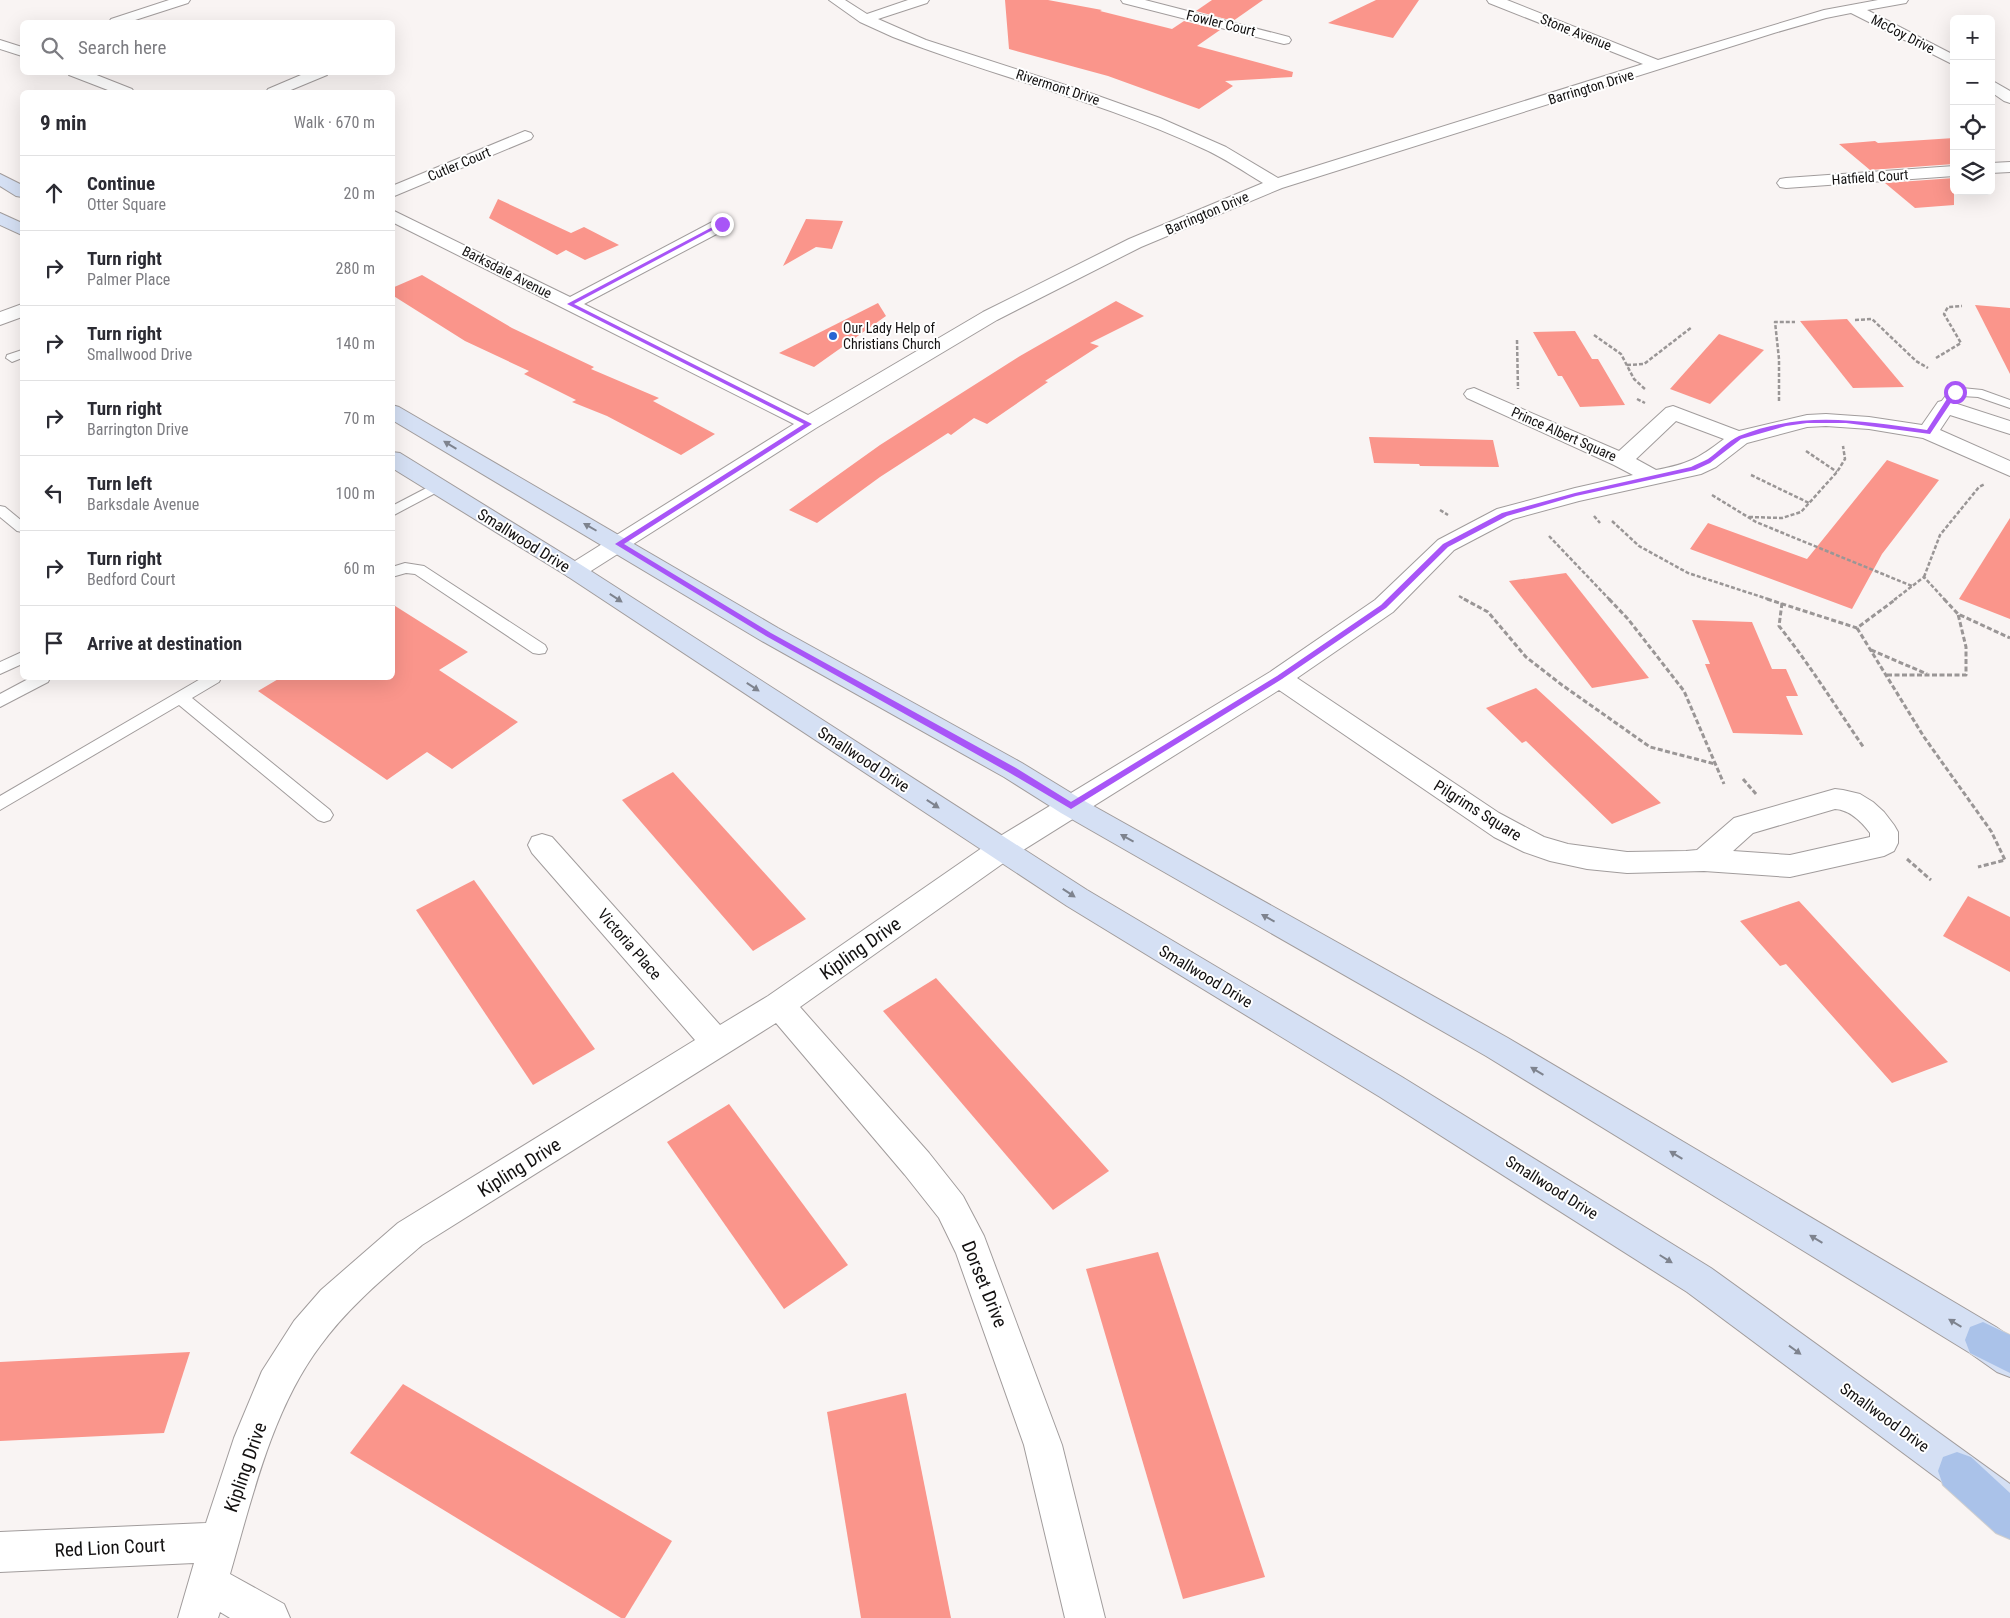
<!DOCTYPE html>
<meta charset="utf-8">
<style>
:root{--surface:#fff;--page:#f7f7f7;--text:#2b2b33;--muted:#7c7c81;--line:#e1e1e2}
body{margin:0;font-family:"Roboto Condensed",sans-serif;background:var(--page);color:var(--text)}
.controls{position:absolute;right:15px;top:15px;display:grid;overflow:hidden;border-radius:8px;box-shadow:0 5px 20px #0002}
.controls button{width:45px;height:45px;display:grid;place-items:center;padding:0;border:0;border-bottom:1px solid var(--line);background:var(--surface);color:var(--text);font:25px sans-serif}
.stop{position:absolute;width:15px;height:15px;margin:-11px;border:4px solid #a855f7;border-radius:50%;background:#fff}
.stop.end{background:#a855f7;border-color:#fff;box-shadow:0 1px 5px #0008}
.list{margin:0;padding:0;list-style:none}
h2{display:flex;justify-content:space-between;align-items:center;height:65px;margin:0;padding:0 20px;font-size:21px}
h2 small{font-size:16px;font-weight:400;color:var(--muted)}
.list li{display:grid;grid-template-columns:32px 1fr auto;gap:15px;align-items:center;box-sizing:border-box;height:75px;padding:0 20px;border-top:1px solid var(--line)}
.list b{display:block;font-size:19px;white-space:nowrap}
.list p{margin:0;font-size:16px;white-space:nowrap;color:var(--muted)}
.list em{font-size:16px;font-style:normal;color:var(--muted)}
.icon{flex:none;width:28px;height:28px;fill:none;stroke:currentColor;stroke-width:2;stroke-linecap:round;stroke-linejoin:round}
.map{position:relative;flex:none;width:2010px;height:1618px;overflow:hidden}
.search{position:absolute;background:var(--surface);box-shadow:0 5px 20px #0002;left:20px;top:20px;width:375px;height:55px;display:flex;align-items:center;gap:12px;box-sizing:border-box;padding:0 18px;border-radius:8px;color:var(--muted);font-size:19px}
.panel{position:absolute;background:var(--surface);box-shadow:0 5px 20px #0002;left:20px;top:90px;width:375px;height:590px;border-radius:8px}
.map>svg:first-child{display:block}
.building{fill:#fa958b}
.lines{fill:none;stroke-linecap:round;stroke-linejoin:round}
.lane-casing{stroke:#a19c9c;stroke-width:2}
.street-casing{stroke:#a19c9c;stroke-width:2}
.secondary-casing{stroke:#a19c9c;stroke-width:2}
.primary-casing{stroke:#d0cfcf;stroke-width:2}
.path-far1{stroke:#9a9696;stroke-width:2.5;stroke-dasharray:4 2;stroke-linecap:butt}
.path{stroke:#9a9696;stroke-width:3;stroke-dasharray:5 2.5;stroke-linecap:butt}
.lane{fill:#fff;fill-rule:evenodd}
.street{fill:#fff;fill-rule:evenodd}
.secondary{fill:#d5e0f4;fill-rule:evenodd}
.primary{fill:#aac2e9;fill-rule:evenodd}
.oneway{fill:#7e838e}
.route{fill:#a855f7}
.poi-dot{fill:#2765d2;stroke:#fff;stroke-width:2}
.labels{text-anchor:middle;stroke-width:4;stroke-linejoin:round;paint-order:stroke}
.far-street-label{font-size:14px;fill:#131111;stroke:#fff}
.far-poi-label{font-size:14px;fill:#131111;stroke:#fff;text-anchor:start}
.street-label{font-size:16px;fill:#131111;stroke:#fff}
.near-street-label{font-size:19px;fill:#131111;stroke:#fff}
</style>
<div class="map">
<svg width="2010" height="1618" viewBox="0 0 2010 1618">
<rect width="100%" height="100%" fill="#f9f4f3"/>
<g class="building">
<polygon points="1005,0 1048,0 1102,10 1100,11 1172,29 1184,21 1220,30 1197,46 1293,72 1292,77 1225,81 1233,86 1199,109 1108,76 1009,49"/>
<polygon points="1212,0 1263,0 1233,21 1196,11"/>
<polygon points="1376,0 1419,0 1393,38 1328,23"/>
<polygon points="1954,138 1954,164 1870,170 1839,144 1875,141 1878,143"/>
<polygon points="1954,178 1954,205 1915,208 1885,183"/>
<polygon points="498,199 571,233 584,227 619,245 585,260 566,250 557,255 489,218"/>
<polygon points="806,219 843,221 832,249 816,247 783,266"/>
<polygon points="422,275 512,328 594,367 591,369 659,398 653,401 715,434 681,455 607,416 572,402 576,400 524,374 529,371 465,341 392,295 392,288"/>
<polygon points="1116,301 1144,316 1090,343 1099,346 1045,381 1048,382 987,424 974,418 951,435 948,433 880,477 817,523 789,510 880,445 938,408 1020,356"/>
<polygon points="878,303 886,316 814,367 779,353"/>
<polygon points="1975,305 2010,308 2010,374"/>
<polygon points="1847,319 1904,387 1853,388 1800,321"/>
<polygon points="1575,331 1592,359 1598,359 1625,405 1580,407 1562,376 1558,376 1533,332"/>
<polygon points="1719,334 1764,350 1710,404 1670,389"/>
<polygon points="1369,437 1493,440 1499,467 1420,466 1419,464 1374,463"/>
<polygon points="1887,460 1939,480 1882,554 1852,609 1690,549 1708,523 1807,559"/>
<polygon points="2010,518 2010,619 1959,599"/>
<polygon points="1566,573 1649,678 1592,688 1509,581"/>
<polygon points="392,604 468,652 439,670 518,722 452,769 427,752 387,780 258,691 280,678 392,678"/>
<polygon points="1692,620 1752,622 1772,669 1786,669 1798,696 1786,696 1803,735 1733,733 1705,664 1710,664"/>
<polygon points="1536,688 1661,803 1612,824 1526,741 1522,743 1486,708"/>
<polygon points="673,772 806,919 753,951 622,800"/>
<polygon points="474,880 595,1049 533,1085 416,910"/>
<polygon points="1968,896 2010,917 2010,972 1943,936"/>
<polygon points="1799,901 1948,1062 1892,1083 1786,964 1780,966 1740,921"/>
<polygon points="936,978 1109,1171 1053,1210 883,1011"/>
<polygon points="729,1104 848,1265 784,1309 667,1142"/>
<polygon points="1158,1252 1265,1577 1183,1599 1086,1269"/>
<polygon points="190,1352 164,1433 0,1441 0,1362"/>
<polygon points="403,1384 672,1541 625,1618 621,1618 350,1453"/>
<polygon points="906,1393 951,1618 861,1618 827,1412"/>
</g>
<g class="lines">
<g class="lane-casing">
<g id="lane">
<polygon points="22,350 22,358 12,362 6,358 7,355"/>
<polygon points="1962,388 1982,390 2010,400 2010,408 1978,397 1962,396 1950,409 1940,409 1938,406 1950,390"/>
<polygon points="438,482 443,483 445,486 443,489 392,516 392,506"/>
<polygon points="0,506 5,507 22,521 22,532 17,531 0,517"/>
<polygon points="405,563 424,566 545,645 547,649 545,653 539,654 533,653 415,574 406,573 392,577 392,567"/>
<polygon points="22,652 22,664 0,674 0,662"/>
<polygon points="30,678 50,678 48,682 0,707 0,694"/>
<polygon points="202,678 221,678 219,682 192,698 330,810 333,815 330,820 324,822 318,820 179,705 0,810 0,796"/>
</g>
</g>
<g class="street-casing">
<g id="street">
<polygon points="169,0 190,0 188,3 129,22 109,22 111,19"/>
<path d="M 829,0 L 845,0 L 867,14 L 908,0 L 929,0 L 927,3 L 878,19 L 926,40 L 1090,93 L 1160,118 L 1226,147 L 1278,178 L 1643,64 L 1489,3 L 1487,0 L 1507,0 L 1658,60 L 1824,10 L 1878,0 L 1908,0 L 1906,3 L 1867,10 L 1954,55 L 1954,65 L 1851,13 L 1826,18 L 1774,33 L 1282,188 L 1141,247 L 997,320 L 816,428 L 583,576 L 575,579 L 567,576 L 563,571 L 567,566 L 794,424 L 392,222 L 392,210 L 570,297 L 716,220 L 722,219 L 728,220 L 731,224 L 728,228 L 584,304 L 808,415 L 983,312 L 1129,239 L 1263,183 C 1243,171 1224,158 1204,149 C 1104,102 996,77 893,37 L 860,22 Z"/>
<polygon points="1121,0 1145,0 1289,37 1291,40 1289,43 1284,44 1123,3"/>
<polygon points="0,40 22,47 22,56 0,49"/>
<polygon points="67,72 89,72 132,89 134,92 113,92 69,75"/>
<polygon points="308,72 329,72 327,75 286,92 266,92 268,89"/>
<polygon points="1991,80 2010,91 2010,103 2004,101 1991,92"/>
<polygon points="525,131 531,133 533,136 531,139 392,197 392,186"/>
<polygon points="2010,162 2010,172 1991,173 1991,163"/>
<polygon points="1954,166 1954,176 1786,188 1780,187 1777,183 1780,179 1786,178"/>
<polygon points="22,304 22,317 0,325 0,312"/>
<path d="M 1474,388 L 1619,451 L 1666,408 L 1673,406 L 1739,431 L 1807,415 L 1826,414 L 1869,417 L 1922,425 L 1938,402 L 1945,400 L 2010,421 L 2010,434 L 1950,415 L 1940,430 L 2010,461 L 2010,476 L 1923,438 L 1869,429 L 1826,426 L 1807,427 L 1747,443 L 1716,467 L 1701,474 L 1579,501 L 1513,519 L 1454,550 L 1393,612 L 1297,678 L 1499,813 L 1544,837 L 1568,844 L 1627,852 L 1686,851 L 1697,850 L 1734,818 L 1835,789 L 1843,790 L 1860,794 L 1873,802 L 1884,812 L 1894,825 L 1898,832 L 1898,843 L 1894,851 L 1884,856 L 1790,877 L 1704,871 L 1627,873 L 1587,869 L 1550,861 L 1524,852 L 1494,837 L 1279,690 L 1012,857 L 800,1007 L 929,1153 L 963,1196 L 984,1236 L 1062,1445 L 1105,1618 L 1065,1618 L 1024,1445 L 956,1253 L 939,1218 L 905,1175 L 776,1023 L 422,1245 C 386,1276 348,1307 320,1346 C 272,1410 252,1498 230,1574 L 284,1604 L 290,1618 L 230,1618 L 220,1612 L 218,1618 L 178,1618 L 194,1563 L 0,1572 L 0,1532 L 206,1523 L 234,1438 L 262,1371 L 294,1321 L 321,1290 L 398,1223 L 695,1040 L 532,853 L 528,845 L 532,837 L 542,834 L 552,837 L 720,1025 L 768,996 L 992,841 L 1270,672 L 1375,600 L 1438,540 L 1497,509 L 1575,488 L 1633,475 L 1614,465 L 1467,398 L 1464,394 L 1467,390 ZM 1676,421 L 1724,439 C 1698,459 1688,464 1656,470 L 1636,459 ZM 1835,809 C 1850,810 1861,821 1870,833 L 1870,837 L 1790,855 L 1733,851 L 1753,833 Z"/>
</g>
</g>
<g class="secondary-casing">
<g id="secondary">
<polygon points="0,174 22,185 22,197 16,196 0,186"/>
<polygon points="0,213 22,223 22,235 0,225"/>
<polygon points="392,405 399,407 778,628 1022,763 1081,799 1508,1038 1996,1327 2010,1337 2010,1377 1997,1372 1970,1353 1486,1056 1061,813 1004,777 760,640 392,420"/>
<polygon points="392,452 400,453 583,566 1087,890 1402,1077 1711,1268 2010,1484 2010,1528 1996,1522 1687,1292 1380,1097 1067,906 567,576 392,468"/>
</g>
</g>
<g class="primary-casing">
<g id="primary">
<polygon points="1983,1322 2010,1335 2010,1373 1970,1353 1965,1340 1970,1327"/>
<polygon points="1957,1452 1971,1457 2010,1493 2010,1539 1996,1533 1943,1485 1938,1471 1943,1457"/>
</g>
</g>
<g class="path-far1">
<polyline points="1855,320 1872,319 1916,361 1928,368"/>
<polyline points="1594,335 1621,354 1634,379 1646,390"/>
<polyline points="1517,340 1518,389"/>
<polyline points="1936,358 1961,343 1944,314 1948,307 1962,306"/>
<polyline points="1627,365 1644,364 1692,327"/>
<polyline points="1637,399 1645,403"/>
<polyline points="1779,401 1779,359 1775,322 1795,322"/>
<polyline points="1806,451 1837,472"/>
<polyline points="1751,475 1809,503"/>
<polyline points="1712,495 1756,522 1912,586"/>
<polyline points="1440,510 1448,515"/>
<polyline points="1594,516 1600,523"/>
<polyline points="1749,517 1782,518 1801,512 1837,472 1845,459 1843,446"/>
<polyline points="1612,521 1639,546 1688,573 1771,600"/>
<polyline points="1549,536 1610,600"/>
<polyline points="1924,577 1940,535 1979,487 1985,484"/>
<polyline points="1459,596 1466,600"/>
<polyline points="1894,600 1924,577 1945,600"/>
</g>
<g class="path">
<polyline points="1464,599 1488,612 1526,657 1562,685 1650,747 1715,764"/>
<polyline points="1609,599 1628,619 1684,691 1724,784"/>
<polyline points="1767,599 1857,628 1896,599"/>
<polyline points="1944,599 1958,614 2010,638"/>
<path d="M 1782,603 L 1779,626 C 1810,665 1836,707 1864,748"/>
<polyline points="1857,628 1924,737 1991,831 2005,860 1978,867"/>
<polyline points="1871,650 1927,674"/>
<polyline points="1887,675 1966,675 1966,647 1958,614"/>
<polyline points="1743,779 1756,794"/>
<polyline points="1907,859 1931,880"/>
</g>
<use href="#lane" class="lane"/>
<use href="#street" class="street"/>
<use href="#secondary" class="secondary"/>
<use href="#primary" class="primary"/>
</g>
<defs><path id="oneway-solid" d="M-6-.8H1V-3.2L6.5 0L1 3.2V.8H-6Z" transform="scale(1.25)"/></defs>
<g class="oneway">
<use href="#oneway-solid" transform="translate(450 445) rotate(-149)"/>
<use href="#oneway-solid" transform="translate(590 527) rotate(-150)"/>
<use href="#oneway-solid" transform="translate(616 598) rotate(33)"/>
<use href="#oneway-solid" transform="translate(753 687) rotate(33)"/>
<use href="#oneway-solid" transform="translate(933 804) rotate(33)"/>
<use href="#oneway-solid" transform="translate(1127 838) rotate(-151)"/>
<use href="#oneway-solid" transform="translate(1069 893) rotate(33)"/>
<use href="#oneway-solid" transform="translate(1268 918) rotate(-151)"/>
<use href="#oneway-solid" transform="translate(1537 1071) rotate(-149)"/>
<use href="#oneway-solid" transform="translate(1676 1155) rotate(-149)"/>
<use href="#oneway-solid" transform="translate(1816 1239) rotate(-149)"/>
<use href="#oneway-solid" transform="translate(1666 1259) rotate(32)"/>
<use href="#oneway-solid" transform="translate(1955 1323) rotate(-149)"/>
<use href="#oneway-solid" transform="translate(1795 1350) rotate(36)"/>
</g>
<path class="route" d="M 720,223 L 724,224 L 574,304 L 812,424 L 624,544 L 771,633 L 1016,768 L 1071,802 L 1277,676 L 1381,605 L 1443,544 L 1502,513 L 1575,493 L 1691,467 C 1696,464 1703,462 1708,459 C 1718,452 1728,441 1739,436 C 1805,410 1859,421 1927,430 L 1952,391 L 1958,392 L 1930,434 L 1846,423 L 1807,423 L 1786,426 L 1741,439 L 1710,463 L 1695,470 L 1576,496 L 1507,516 L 1448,547 L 1386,608 L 1282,679 L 1071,809 L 1010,773 L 766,636 L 615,544 L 804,424 L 567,304 Z"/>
<circle class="poi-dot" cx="833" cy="336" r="5"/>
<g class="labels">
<g class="far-street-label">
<text transform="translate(1221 23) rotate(14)" y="5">Fowler Court</text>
<text transform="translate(1576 32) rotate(22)" y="5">Stone Avenue</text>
<text transform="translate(1903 34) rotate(27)" y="5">McCoy Drive</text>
<text transform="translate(1058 87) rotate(18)" y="5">Rivermont Drive</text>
<text transform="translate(1591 87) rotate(-17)" y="5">Barrington Drive</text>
<text transform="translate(459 164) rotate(-23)" y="5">Cutler Court</text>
<text transform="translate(1870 177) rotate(-4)" y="5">Hatfield Court</text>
<text transform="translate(1207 213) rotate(-23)" y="5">Barrington Drive</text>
<text transform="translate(507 272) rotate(27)" y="5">Barksdale Avenue</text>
<text transform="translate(1564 434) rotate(24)" y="5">Prince Albert Square</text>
</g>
<g class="far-poi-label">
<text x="843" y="333">Our Lady Help of<tspan x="843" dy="16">Christians Church</tspan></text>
</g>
<g class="street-label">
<text transform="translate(524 540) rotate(32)" y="6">Smallwood Drive</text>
<text transform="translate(864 759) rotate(33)" y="6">Smallwood Drive</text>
<text transform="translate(1478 810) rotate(32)" y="6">Pilgrims Square</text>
<text transform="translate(630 944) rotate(49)" y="6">Victoria Place</text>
<text transform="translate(1206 976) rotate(31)" y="6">Smallwood Drive</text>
<text transform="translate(1552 1187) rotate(32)" y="6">Smallwood Drive</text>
<text transform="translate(1885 1417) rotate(36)" y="6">Smallwood Drive</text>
</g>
<g class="near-street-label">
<text transform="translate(860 948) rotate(-35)" y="7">Kipling Drive</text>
<text transform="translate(519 1167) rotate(-32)" y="7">Kipling Drive</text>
<text transform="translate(985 1284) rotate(68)" y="7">Dorset Drive</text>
<text transform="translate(245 1467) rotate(-71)" y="7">Kipling Drive</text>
<text transform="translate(110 1547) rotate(-3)" y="7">Red Lion Court</text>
</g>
</g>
</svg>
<div class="controls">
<button>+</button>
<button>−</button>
<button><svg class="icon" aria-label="locate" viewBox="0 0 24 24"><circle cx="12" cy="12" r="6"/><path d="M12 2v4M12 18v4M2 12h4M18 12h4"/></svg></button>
<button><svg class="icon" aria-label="layers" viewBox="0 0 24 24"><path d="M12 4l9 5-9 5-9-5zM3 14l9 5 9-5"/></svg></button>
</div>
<div class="stop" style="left:1955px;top:392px"></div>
<div class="stop end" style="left:722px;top:224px"></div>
<div class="search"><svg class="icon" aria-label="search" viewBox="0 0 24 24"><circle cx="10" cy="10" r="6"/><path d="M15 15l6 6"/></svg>Search here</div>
<section class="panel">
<h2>9 min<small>Walk · 670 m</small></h2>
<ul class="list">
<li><svg class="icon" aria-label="ahead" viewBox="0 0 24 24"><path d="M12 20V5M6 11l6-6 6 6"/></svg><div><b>Continue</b><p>Otter Square</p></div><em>20 m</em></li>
<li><svg class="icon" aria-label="right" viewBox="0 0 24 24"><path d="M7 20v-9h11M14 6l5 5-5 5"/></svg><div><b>Turn right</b><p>Palmer Place</p></div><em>280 m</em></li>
<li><svg class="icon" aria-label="right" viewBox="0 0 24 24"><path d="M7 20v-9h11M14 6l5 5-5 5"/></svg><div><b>Turn right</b><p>Smallwood Drive</p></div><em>140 m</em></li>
<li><svg class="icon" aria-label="right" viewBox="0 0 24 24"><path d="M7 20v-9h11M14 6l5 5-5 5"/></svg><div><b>Turn right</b><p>Barrington Drive</p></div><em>70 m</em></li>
<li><svg class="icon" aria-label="left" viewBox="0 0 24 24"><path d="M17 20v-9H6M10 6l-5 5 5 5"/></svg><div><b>Turn left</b><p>Barksdale Avenue</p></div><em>100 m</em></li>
<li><svg class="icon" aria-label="right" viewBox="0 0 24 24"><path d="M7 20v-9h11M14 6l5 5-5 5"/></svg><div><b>Turn right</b><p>Bedford Court</p></div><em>60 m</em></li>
<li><svg class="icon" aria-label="arrive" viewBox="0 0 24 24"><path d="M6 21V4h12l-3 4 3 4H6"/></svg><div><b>Arrive at destination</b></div></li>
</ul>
</section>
</div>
